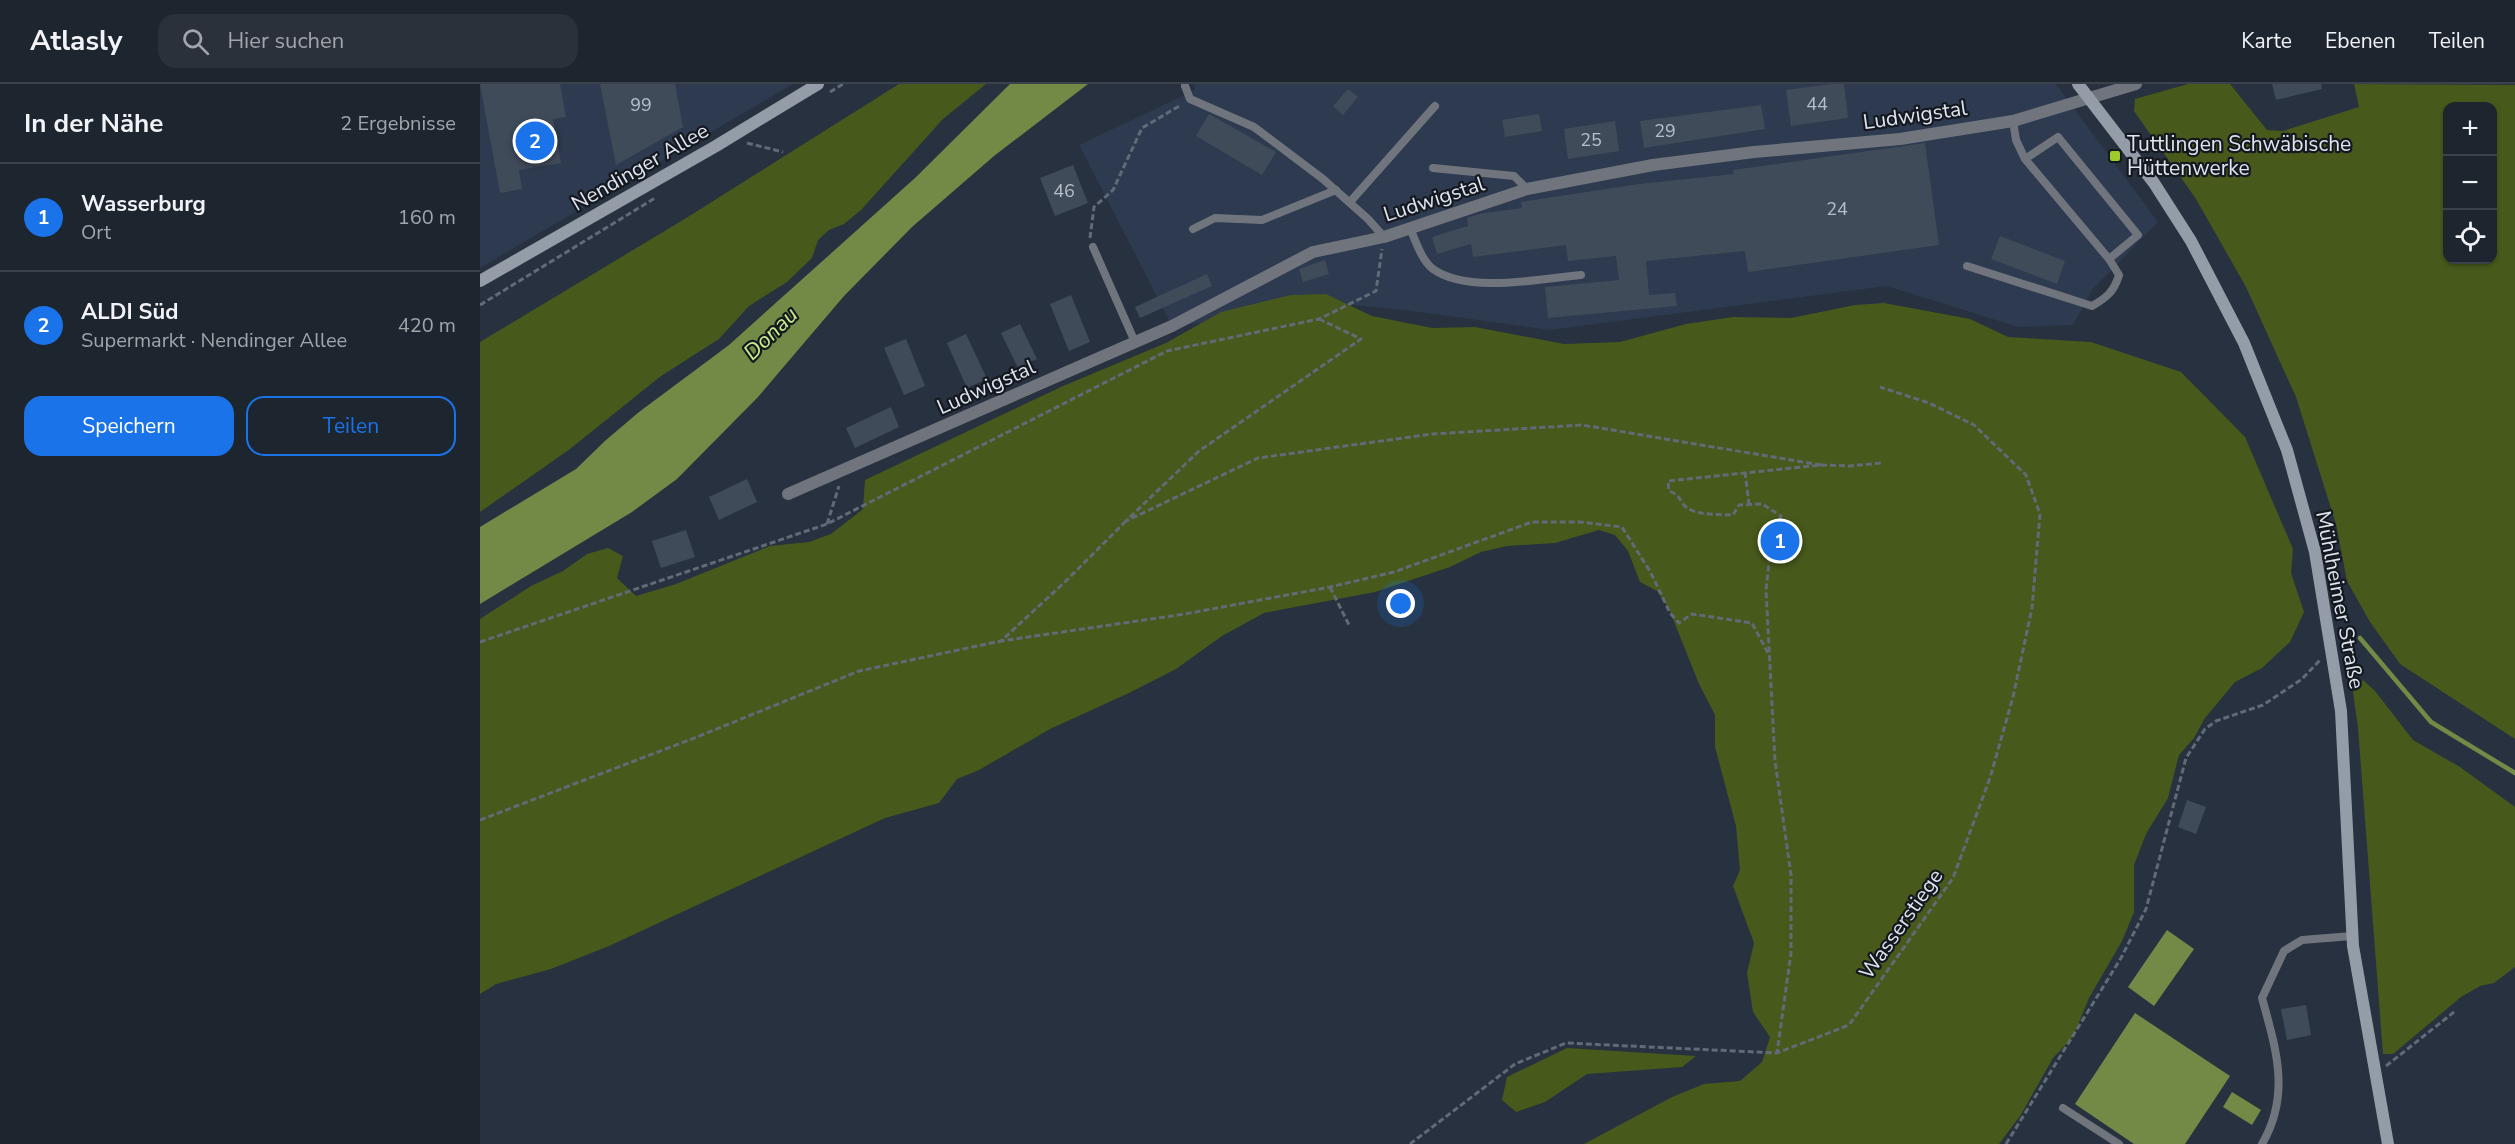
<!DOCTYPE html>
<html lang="de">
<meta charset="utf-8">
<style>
:root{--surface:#1d252f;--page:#2a313b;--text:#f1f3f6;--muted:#a0a5aa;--line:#3b424b;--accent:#1a73e8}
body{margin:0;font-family:"Nunito Sans",sans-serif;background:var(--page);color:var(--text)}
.controls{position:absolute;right:18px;top:18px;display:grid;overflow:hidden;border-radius:12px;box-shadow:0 2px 4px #0004}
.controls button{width:54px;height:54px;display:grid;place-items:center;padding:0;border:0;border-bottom:2px solid var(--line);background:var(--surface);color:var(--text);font:30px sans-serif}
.you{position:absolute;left:921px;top:520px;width:21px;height:21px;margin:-15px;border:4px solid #fff;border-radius:50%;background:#1a73e8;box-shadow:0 0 0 9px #1a73e833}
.badge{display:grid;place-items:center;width:39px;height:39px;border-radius:50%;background:var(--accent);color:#fff;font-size:20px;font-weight:700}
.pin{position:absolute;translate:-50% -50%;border:3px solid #fff;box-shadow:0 2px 6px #0006}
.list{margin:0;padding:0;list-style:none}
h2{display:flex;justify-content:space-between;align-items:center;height:78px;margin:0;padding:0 24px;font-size:26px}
h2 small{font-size:20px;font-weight:400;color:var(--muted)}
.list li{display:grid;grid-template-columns:39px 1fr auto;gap:18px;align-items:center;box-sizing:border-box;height:108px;padding:0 24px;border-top:2px solid var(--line)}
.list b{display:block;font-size:22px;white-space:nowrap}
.list p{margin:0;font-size:20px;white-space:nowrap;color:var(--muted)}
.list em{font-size:20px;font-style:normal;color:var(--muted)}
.actions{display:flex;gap:12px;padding:18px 24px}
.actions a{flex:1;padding:14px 0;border:2px solid var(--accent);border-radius:18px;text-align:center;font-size:21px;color:var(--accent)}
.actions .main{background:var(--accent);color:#fff}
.icon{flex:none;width:33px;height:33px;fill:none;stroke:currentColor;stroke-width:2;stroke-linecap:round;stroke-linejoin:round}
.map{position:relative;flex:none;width:2035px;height:1060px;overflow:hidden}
header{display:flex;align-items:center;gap:36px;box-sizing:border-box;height:84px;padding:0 30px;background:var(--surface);border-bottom:2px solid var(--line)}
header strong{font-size:28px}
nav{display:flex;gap:33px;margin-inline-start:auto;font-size:21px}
.search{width:420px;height:54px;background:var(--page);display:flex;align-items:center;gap:15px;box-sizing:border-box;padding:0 21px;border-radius:18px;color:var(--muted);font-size:22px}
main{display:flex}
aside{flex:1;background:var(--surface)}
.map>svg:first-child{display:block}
.built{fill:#2d3a4f}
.green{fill:#475a1b;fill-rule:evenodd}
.water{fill:#738a46}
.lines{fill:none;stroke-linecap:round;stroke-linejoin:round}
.stream{stroke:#738a46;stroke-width:4.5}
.building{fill:#404b5a}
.path{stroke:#616a76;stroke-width:3;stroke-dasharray:6 3;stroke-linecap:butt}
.lane{stroke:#70757d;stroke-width:8}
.street{stroke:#70757d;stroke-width:12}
.secondary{stroke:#949ca8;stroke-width:12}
.poi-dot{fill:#9eca2e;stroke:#14181f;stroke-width:2}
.labels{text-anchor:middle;stroke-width:4.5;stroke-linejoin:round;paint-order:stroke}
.number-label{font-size:18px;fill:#b7beca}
.street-label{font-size:21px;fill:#dfe5ef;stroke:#14181f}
.poi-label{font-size:21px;fill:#dfe5ef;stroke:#14181f;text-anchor:start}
.water-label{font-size:22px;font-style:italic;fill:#cbed8d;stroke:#14181f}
</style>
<header>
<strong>Atlasly</strong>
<div class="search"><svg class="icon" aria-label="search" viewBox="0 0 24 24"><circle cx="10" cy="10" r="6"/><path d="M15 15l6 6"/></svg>Hier suchen</div>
<nav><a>Karte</a><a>Ebenen</a><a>Teilen</a></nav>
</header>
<main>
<aside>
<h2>In der Nähe<small>2 Ergebnisse</small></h2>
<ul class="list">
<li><span class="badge">1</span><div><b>Wasserburg</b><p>Ort</p></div><em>160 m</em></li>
<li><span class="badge">2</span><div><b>ALDI Süd</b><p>Supermarkt · Nendinger Allee</p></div><em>420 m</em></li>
</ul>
<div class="actions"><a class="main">Speichern</a><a>Teilen</a></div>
</aside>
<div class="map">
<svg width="2035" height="1060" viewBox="0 0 2035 1060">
<rect width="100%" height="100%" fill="#27313f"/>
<g class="built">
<polygon points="0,0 313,0 0,184"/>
<polygon points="714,0 1576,0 1678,138 1613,205 1593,241 1538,243 1407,202 1070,246 932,227 873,221 692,242 599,61 715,6"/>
</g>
<g class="green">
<polygon points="419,0 506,0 463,35 381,126 364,140 349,146 338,156 332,174 307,198 269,222 239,255 181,292 90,365 0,428 0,258 203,136"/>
<path d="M 1708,0 L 1750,0 L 1787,46 L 1803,47 L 1879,23 L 1874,0 L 2035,1 L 2035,655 L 1920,580 L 1890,538 L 1867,497 L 1856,440 L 1816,313 L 1766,203 L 1716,115 L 1654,27 L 1655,15 ZM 1968,22 L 2012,22 L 2012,176 L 1968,176 Z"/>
<polygon points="846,210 892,232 952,244 995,243 1084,260 1140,258 1206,240 1253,233 1311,234 1375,221 1404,219 1490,235 1528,253 1611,258 1701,288 1765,353 1813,465 1811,489 1824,528 1810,558 1782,584 1755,598 1725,634 1714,654 1699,671 1688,714 1666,750 1654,781 1654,828 1642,857 1609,914 1593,953 1573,974 1540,1032 1519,1060 1104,1060 1192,1013 1224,1000 1260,997 1282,978 1290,953 1273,928 1267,889 1274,859 1253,802 1260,786 1256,742 1235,663 1235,631 1219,600 1189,525 1177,507 1160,498 1148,467 1135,451 1119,446 1075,459 1027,462 1001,468 970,483 895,508 784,529 742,552 696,585 649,609 570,645 499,686 477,695 459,719 405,734 129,862 71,885 16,900 0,910 0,535 51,502 83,487 107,470 128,464 143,472 137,494 156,512 196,500 290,462 329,458 351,450 383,425 385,396 583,302 686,259 741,228 811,211"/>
<polygon points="1883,596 1895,607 1933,656 1980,683 2035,723 2035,883 2014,899 2000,902 1981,913 1913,970 1903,970 1878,644 1873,608"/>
<polygon points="1087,964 1216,972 1202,983 1107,990 1065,1018 1036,1028 1022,1016 1027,993"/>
</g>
<g class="water">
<polygon points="530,0 608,0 514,72 432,143 364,212 278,313 197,395 152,428 0,520 0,443 96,385 126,356 159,328 249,261 435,94"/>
<polygon points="1687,846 1714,865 1674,922 1648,903"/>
<polygon points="1655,929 1750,992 1705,1060 1654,1060 1595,1020"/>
<polygon points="1752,1008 1781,1026 1772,1041 1743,1023"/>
</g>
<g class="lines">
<polyline class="stream" points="1880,554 1951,638 2035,689"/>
</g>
<g class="building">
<polygon points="0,0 80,0 86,33 73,35 81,79 39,86 42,105 20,109"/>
<polygon points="120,0 195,0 203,43 136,81"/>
<polygon points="1351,0 1364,0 1368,34 1311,42 1306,6"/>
<polygon points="1792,0 1841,0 1842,5 1796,16"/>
<polygon points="868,5 878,13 863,31 853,22"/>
<polygon points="1281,21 1285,45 1164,64 1160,37"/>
<polygon points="729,30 796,68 782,91 716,52"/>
<polygon points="1059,30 1062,47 1025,53 1022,36"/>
<polygon points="1135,37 1139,67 1088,75 1084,45"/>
<polygon points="1445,59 1459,161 1268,188 1265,167 1166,177 1169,211 1195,209 1197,222 1068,234 1065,203 1139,196 1136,172 1088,177 1086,161 993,173 991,160 957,170 952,153 988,142 987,134 999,130 1042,124 1041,118 1159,100 1254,90 1253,86"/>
<polygon points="593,81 608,119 575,132 560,94"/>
<polygon points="1520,152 1585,177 1577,200 1511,175"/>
<polygon points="845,176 849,190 823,198 819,185"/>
<polygon points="727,190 732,202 660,234 655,223"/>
<polygon points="591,211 610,258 589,267 570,220"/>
<polygon points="540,240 557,275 538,284 521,249"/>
<polygon points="486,250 507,295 487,304 467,259"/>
<polygon points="426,255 445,302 424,311 404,264"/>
<polygon points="411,323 419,343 375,364 366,344"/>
<polygon points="267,395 277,418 239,436 229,413"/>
<polygon points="206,446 215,473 181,484 172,457"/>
<polygon points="1707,716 1726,723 1716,750 1698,743"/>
<polygon points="1826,921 1831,951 1807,956 1801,925"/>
</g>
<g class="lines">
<g class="path">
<polyline points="350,8 363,0"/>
<polyline points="267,59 303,68"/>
<polyline points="610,154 614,123 633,106 662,44 701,21"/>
<polyline points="0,221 175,114"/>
<path d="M 839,235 L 881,255 L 719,367 L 646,437 L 778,374 L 952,350 L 1102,341 L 1341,381 L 1188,397 L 1189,407 C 1202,412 1198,416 1206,423 C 1217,432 1239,430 1253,431 L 1259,421 L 1282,420 L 1301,432 L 1292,452 L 1286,506 L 1295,677 L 1311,791 L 1311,869 L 1297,969"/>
<polyline points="1341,381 1370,382 1401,379"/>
<polyline points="1265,388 1269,420"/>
<polyline points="646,437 587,496 521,557 705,530 850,503 914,488 1052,438 1100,438 1142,443 1171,489 1190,529 1199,539 1212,530 1272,539 1288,569"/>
<polyline points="347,440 359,402"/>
<polyline points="850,503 869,541"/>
<polyline points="0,558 347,440 687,267 839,235 896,207 902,165"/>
<polyline points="0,736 217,653 379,587 521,557"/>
<polyline points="1906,982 1974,928"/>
<polyline points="930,1060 1035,980 1086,959 1297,969 1369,941 1473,794 1510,694 1533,613 1552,524 1560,430 1546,391 1494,341 1449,319 1400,303"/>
<polyline points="1526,1060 1641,874 1666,825 1706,674 1725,645 1736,637 1783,621 1822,595 1840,576"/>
</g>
<g class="lane">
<polyline points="705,2 710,15 774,43 843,95 888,135 904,153"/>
<polyline points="1533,37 1536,56 1545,75 1629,175 1658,151 1578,53 1545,75"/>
<polyline points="953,84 1034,92 1047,105"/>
<polyline points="870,118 955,22"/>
<path d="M 930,144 C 935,156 942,177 953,185 C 988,210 1059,195 1101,191"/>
<polyline points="713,145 735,134 782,136 856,106"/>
<polyline points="613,163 655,258"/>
<path d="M 1487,182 L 1612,222 C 1626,214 1634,208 1639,191 L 1629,175"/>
<polyline points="1583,1024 1639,1060"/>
<path d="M 1782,1060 C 1811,1011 1796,965 1782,914 L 1804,867 L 1822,856 L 1872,852"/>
</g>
<polyline class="street" points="308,410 692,242 833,168 904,153 1047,105 1173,81 1274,68 1420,55 1533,37 1656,0"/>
<g class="secondary">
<polyline points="1598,0 1674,99 1711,157 1764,259 1807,366 1835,468 1861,627 1873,862 1908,1060"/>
<polyline points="0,197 236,62 338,0"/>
</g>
</g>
<rect class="poi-dot" x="1629" y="66" width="12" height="12" rx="3"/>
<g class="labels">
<g class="number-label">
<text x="1337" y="26">44</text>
<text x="161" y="27">99</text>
<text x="1185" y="53">29</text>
<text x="1111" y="62">25</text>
<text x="584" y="113">46</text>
<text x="1357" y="131">24</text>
</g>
<g class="street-label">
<text transform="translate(1435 31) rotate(-8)" y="7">Ludwigstal</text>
<text transform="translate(160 83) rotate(-30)" y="7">Nendinger Allee</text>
<text transform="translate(954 115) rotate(-18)" y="7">Ludwigstal</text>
<text transform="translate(506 303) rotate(-24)" y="7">Ludwigstal</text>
<text transform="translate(1860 516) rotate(79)" y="7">Mühlheimer Straße</text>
<text transform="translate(1421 840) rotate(-55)" y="7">Wasserstiege</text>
</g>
<g class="poi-label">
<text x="1647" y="67">Tuttlingen Schwäbische<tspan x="1647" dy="24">Hüttenwerke</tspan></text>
</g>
<g class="water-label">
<text transform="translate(290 249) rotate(-44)" y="8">Donau</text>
</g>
</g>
</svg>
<div class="controls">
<button>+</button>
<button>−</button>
<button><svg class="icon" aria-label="locate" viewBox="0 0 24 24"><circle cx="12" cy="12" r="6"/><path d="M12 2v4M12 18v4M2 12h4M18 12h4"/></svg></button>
</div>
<div class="you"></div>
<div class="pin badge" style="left:1300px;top:457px">1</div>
<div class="pin badge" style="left:55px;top:57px">2</div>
</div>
</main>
